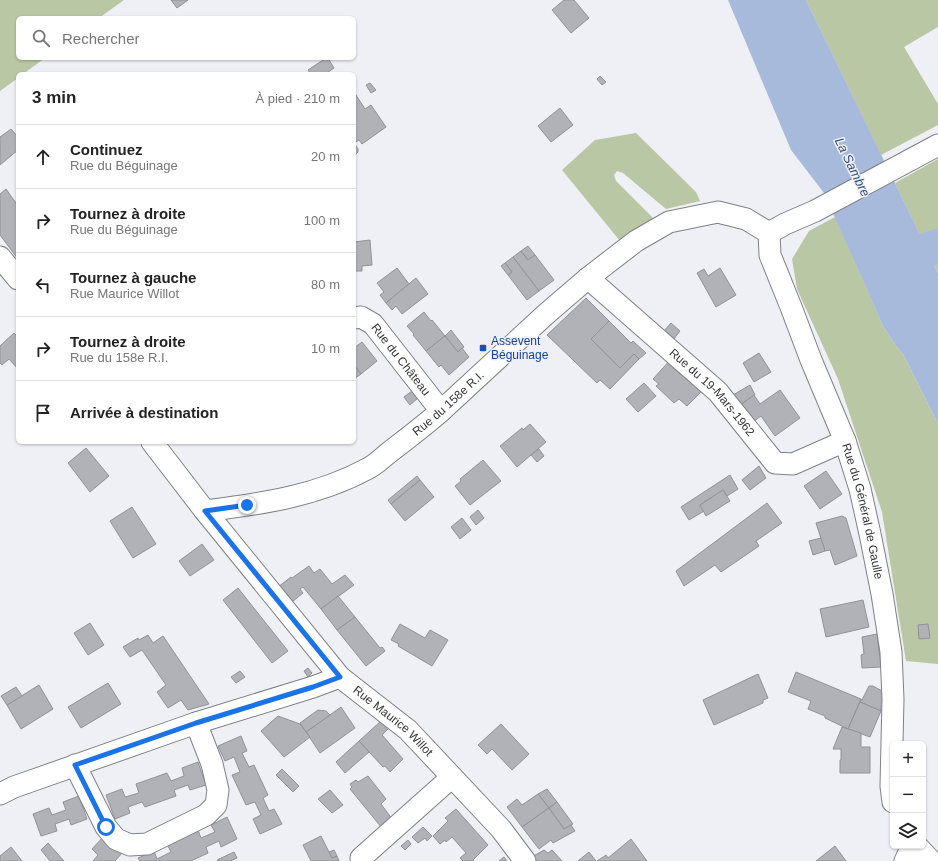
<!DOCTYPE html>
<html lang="fr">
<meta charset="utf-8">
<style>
:root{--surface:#fff;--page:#f2f2f2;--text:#222;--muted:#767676;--line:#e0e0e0}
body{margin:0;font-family:Arial,sans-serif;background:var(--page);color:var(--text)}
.controls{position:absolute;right:12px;bottom:12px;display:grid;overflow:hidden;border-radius:6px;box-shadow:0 1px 3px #0004}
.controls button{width:36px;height:36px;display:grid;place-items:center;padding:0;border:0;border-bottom:1px solid var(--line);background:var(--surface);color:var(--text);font:20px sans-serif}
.stop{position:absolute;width:12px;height:12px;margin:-9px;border:3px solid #1a73e8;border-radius:50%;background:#fff}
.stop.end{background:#1a73e8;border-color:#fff;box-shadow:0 1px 4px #0008}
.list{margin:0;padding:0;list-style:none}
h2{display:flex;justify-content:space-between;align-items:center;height:52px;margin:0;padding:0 16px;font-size:17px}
h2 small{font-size:13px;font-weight:400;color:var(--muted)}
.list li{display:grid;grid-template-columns:26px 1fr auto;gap:12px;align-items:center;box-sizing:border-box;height:64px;padding:0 16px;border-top:1px solid var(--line)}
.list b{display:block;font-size:15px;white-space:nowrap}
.list p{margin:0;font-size:13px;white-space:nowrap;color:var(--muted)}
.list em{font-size:13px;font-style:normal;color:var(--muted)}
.icon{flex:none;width:22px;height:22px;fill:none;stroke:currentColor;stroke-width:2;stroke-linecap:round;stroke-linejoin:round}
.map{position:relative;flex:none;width:938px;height:861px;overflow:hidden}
.search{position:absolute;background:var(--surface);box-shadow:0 1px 3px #0004;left:16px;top:16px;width:340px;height:44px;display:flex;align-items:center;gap:10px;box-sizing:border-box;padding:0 14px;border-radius:6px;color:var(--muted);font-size:15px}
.panel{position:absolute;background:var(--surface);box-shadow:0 1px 3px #0004;left:16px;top:72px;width:340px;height:372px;border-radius:6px}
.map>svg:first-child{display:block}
.green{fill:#b9c7a5}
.water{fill:#a7badb}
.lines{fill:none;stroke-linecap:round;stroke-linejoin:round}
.river{stroke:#a7badb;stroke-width:34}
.building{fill:#b0b2b7;stroke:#919297}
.minor-casing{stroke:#7e8085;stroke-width:23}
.minor{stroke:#fff;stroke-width:21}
.route{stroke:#1a73e8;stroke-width:5}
.transit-dot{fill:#1a4fb4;stroke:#eef0f5;stroke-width:1.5}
.labels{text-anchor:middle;stroke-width:3;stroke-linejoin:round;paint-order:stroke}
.transit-label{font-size:12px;fill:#164399;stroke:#eef0f5;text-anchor:start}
.street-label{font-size:12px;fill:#343537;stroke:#eef0f5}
.water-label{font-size:13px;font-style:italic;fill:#37507d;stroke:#eef0f5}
</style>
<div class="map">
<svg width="938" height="861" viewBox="0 0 938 861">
<rect width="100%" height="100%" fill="#eef0f5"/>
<g class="green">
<polygon points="0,0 124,0 99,18 18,18 18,58 45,58 23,74 18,74 18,78 0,91"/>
<polygon points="806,0 938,0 938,27 904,47 938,104 938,125 881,155"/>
<polygon points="636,133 696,192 700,201 666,209 623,173 617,171 614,175 616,181 653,218 620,241 562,170 595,140"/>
<polygon points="938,159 938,273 895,183"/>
<polygon points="835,217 883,326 893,342 903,354 938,424 938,664 906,661 882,512 838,379 797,289 792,259 809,231"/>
</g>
<polygon class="water" points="728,0 806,0 910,214 938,273 938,424 903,354 893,342 883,326 824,193 791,150"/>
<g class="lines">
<polyline class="river" points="898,261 914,254 938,246"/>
</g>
<g class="building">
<polygon points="171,0 188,0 177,8"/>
<polygon points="564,0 574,0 589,18 571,33 552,10"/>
<polygon points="326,58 328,58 334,68 325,74 311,74 308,70"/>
<polygon points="600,76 606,82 602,85 597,79"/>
<polygon points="370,83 376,90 371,93 366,85"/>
<polygon points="354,92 365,109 371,105 386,127 362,144 359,140 354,143 358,149 358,152 354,156"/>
<polygon points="560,108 573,125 551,142 538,126"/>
<polygon points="11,129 18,137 18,150 0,165 0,137"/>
<polygon points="6,189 18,206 18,259 0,235 0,194"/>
<polygon points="370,240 372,265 362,266 362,271 354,271 354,242"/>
<polygon points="528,246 535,255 528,260 521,251"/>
<polygon points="521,251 528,260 535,255 554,280 539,291 513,257"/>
<polygon points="513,257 539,291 527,300 508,275 512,272 505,263"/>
<polygon points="505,263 512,272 508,275 501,266"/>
<polygon points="397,268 409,284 386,303 380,295 384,292 377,283"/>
<polygon points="720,268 736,295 716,307 697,273 704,269 708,276"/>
<polygon points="416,278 428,294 402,314 396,306 392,310 386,303"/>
<polygon points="586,298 609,321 591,339 620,368 634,354 639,359 610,389 600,380 597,383 547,335"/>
<polygon points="424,312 431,321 432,320 445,336 426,351 413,335 414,334 407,326"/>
<polygon points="609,321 631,343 633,341 646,353 639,359 634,354 620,368 591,339"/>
<polygon points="671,323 680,331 673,340 663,332"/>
<polygon points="451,330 464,347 458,352 445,336"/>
<polygon points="14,333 18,337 18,369 9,359 2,365 0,363 0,346"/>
<polygon points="445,336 458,352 462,348 469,357 449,375 441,365 439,367 426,351"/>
<polygon points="362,342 377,361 361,374 354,365 354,348"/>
<polygon points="759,353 771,372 754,382 743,363"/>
<polygon points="672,358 704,389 687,406 679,399 674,403 656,386 659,384 653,379"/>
<polygon points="354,365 361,374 354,379"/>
<polygon points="644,383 656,396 638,412 626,399"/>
<polygon points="750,385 755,395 740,405 733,395"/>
<polygon points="780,390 800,418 775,436 761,416 753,422 740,405 754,395 760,404"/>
<polygon points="412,391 418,398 410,405 404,397"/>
<polygon points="530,424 546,442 517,467 500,446 522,428 523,430"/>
<polygon points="86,448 109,476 90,492 68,463"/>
<polygon points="539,449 544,456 537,462 531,455"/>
<polygon points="483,460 501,481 470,505 455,486 461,481 460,479"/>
<polygon points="759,466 766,478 750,490 742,480"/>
<polygon points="826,471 842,494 820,509 804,486"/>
<polygon points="730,475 738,489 727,496 723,490 700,505 704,511 689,520 681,507"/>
<polygon points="417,476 420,480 391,504 388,500"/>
<polygon points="420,480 434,497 405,521 391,504"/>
<polygon points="723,490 730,501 706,516 700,505"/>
<polygon points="767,503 782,523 756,541 759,546 721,572 715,565 684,586 676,571"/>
<polygon points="132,507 156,544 133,558 110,521"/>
<polygon points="478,510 484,518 476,525 470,517"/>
<polygon points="842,516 846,518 857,556 835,565 830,550 825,551 816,523"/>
<polygon points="462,518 471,530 460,539 451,527"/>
<polygon points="821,538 825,551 813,555 809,541"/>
<polygon points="202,544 214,560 190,576 179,561"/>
<polygon points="309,566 314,573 320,569 332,584 345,575 354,585 321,609 303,587 300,589 303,593 292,602 278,587 291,577 292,578"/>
<polygon points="238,588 288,651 272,663 223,600"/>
<polygon points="338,596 355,617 337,630 321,609"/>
<polygon points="863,600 869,627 826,637 820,609"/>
<polygon points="355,617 380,648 382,647 385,651 366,666 337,630"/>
<polygon points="90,623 104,645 88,655 74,633"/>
<polygon points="400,624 425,638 430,630 448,640 432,666 398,646 399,644 391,640"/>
<polygon points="928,624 930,638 919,639 918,625"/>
<polygon points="877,634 881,667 862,668 861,655 864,654 862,637"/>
<polygon points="148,635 153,643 163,636 209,704 188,710 181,700 168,708 157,692 166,685 142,650 130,657 123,647 138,638 139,640"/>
<polygon points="308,668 312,673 308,677 304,671"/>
<polygon points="240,671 245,677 236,683 231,677"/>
<polygon points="796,672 861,699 848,729 825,718 825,716 808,709 811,701 788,692"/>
<polygon points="758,674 768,698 763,700 763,703 714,725 703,700"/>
<polygon points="108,683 121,704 81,728 68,707"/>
<polygon points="39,685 53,709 21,729 7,705"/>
<polygon points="869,686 873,686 884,692 885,700 880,709 881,709 881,711 860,702 861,699 862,700"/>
<polygon points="16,687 22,696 7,705 1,696"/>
<polygon points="860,702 881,711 870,737 848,729"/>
<polygon points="341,707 355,728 320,753 306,732"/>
<polygon points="318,710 326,711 330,715 306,732 300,723"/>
<polygon points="278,716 300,724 310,737 284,757 261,731"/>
<polygon points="381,721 389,728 382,735 403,759 390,772 385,766 383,767 359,741"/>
<polygon points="501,724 529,754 512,770 492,749 487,754 478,745"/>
<polygon points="842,727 861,733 861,747 870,747 870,773 840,773 840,760 841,760 841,749 833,749"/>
<polygon points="241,736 247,751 242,753 249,767 254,765 268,795 263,798 269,811 274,809 282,824 260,834 253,819 261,815 255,802 246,805 232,775 240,772 234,757 225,761 218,746"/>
<polygon points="359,741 369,752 345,773 336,762"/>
<polygon points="198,762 206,785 190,790 188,785 174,790 176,796 145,807 142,802 128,807 130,813 115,819 106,795 122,789 125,797 139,793 136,784 167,773 171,781 184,776 182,768"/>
<polygon points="282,769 299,786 293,792 276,775"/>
<polygon points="368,776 386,799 381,804 392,819 382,828 350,789 352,787 350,784 356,780 358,782"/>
<polygon points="547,789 557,802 549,808 538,794"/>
<polygon points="330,790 343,805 332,813 318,799"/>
<polygon points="538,794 549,808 522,827 507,807 517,799 522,805"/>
<polygon points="79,796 87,819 71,825 69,819 55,824 57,831 41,836 33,814 49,808 52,815 66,810 63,802"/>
<polygon points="557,802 573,824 564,829 549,808"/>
<polygon points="549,808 564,829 571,825 575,831 553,843 551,840 539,849 522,827"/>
<polygon points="456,809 488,845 473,860 474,861 463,861 460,858 466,853 452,837 446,842 445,840 440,844 433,836 448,821 445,818"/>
<polygon points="227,817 237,839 221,847 219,841 206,847 208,853 191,861 140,861 138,858 154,851 157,859 171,852 167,844 198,830 201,838 215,832 211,825"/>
<polygon points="423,827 432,836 427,841 425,838 418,843 412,837"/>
<polygon points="104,836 122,853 115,861 93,861 98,855 92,849"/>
<polygon points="321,836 332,858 337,856 339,861 311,861 303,845"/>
<polygon points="631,839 647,861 597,861 606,855 608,858"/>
<polygon points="408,840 411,844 405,850 401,846"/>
<polygon points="48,843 64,861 50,861 41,850"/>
<polygon points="835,846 846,861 816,861"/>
<polygon points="11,847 22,861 0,861 0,856"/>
<polygon points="334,850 337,856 332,858 329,852"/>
<polygon points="544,850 548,853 552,850 562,861 533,861 530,858"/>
<polygon points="234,852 237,858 230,861 218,861 217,860"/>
<polygon points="589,852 596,861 578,861"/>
<polygon points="504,857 507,861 499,861"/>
</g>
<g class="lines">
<g class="minor-casing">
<g id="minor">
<path id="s1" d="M 769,233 L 770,255 L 791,307 L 811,360 L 845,441 L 860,489 L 870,534 L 882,594 L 891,652 L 893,699 L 891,786 L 893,802"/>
<polyline points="769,233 785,224 815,211 938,145"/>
<polyline points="0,257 18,279"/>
<path id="s2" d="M 588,278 L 718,392 L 775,463 L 793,464 L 845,441"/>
<path id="s3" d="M 354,318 L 361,317 L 373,324 L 441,411"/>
<path id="s4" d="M 152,442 L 205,511 L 340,677 L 408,730 L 501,829 L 525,861"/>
<path id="s5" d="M 205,511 C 261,504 317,496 367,469 C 376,465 383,457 391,451 C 408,438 425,425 441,411 L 545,315 L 588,278 L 636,241 L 669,222 L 718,212 L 746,219 L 769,233"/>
<polyline points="75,765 106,827 116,839 130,845 147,844 206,815 216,805 218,790 212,764 196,723"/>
<polyline points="0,794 14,787 196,723 313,687 340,677"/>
<polyline points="917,846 931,861"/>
<polyline points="361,858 452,777"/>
<polyline points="905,861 912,846"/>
</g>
</g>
<use href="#minor" class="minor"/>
</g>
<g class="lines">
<polyline class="route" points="106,827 75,765 196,723 313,687 340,677 205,511 247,505"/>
</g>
<rect class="transit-dot" x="479" y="344" width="8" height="8" rx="2"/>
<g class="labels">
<g class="transit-label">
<text x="491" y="345">Assevent<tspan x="491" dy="14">Béguinage</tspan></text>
</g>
<g class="street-label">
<text dy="4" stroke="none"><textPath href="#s3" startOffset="66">Rue du Château</textPath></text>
<text dy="4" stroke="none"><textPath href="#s2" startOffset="169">Rue du 19-Mars-1962</textPath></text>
<text dy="4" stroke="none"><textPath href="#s5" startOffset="273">Rue du 158e R.I.</textPath></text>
<text dy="4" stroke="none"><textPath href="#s1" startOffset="295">Rue du Général de Gaulle</textPath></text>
<text dy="4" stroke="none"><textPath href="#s4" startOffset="370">Rue Maurice Willot</textPath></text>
</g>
<g class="water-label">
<text transform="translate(853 167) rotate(64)" y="5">La Sambre</text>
</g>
</g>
</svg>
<div class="controls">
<button>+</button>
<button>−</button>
<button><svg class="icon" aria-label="layers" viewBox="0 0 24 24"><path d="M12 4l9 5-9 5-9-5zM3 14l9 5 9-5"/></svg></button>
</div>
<div class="stop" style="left:106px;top:827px"></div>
<div class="stop end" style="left:247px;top:505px"></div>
<div class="search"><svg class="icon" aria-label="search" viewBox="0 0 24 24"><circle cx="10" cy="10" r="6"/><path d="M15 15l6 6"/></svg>Rechercher</div>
<section class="panel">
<h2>3 min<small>À pied · 210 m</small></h2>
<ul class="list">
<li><svg class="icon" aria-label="ahead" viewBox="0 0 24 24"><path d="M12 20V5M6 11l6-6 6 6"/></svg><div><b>Continuez</b><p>Rue du Béguinage</p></div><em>20 m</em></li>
<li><svg class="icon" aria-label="right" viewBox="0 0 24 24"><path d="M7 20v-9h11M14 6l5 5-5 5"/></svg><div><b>Tournez à droite</b><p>Rue du Béguinage</p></div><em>100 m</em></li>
<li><svg class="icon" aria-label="left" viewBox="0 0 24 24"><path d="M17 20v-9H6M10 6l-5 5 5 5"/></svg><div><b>Tournez à gauche</b><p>Rue Maurice Willot</p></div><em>80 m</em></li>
<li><svg class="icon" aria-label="right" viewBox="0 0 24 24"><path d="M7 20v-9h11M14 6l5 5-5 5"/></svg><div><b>Tournez à droite</b><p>Rue du 158e R.I.</p></div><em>10 m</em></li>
<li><svg class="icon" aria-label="arrive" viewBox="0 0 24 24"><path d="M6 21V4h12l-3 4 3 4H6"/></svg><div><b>Arrivée à destination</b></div></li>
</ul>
</section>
</div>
